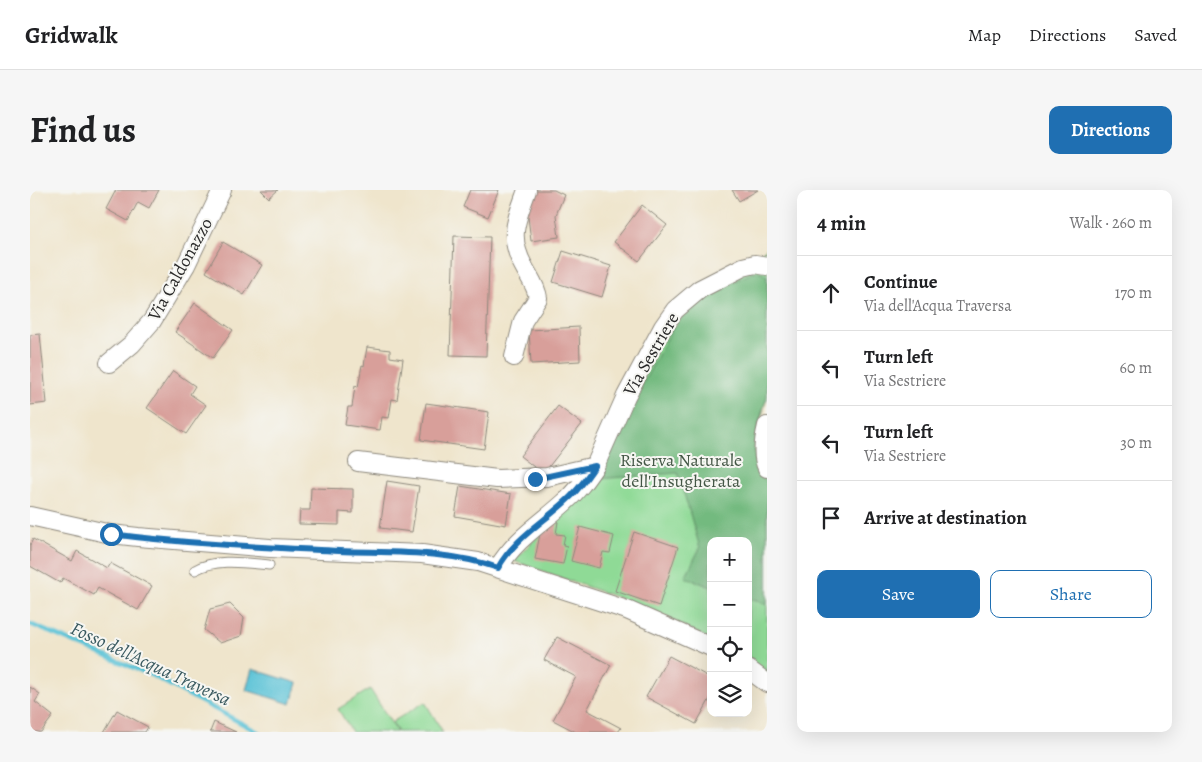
<!DOCTYPE html>
<meta charset="utf-8">
<style>
:root{--surface:#fff;--page:#f6f6f6;--text:#202124;--muted:#757577;--line:#e0e0e0;--accent:#1f6fb2}
body{margin:0;font-family:Alegreya,serif;background:var(--page);color:var(--text)}
.controls{position:absolute;right:15px;bottom:15px;display:grid;overflow:hidden;border-radius:10px;box-shadow:0 5px 20px #0002}
.controls button{width:45px;height:45px;display:grid;place-items:center;padding:0;border:0;border-bottom:1px solid var(--line);background:var(--surface);color:var(--text);font:25px sans-serif}
.stop{position:absolute;width:15px;height:15px;margin:-11px;border:4px solid #1f6fb2;border-radius:50%;background:#fff}
.stop.end{background:#1f6fb2;border-color:#fff;box-shadow:0 1px 5px #0008}
.list{margin:0;padding:0;list-style:none}
h2{display:flex;justify-content:space-between;align-items:center;height:65px;margin:0;padding:0 20px;font-size:21px}
h2 small{font-size:16px;font-weight:400;color:var(--muted)}
.list li{display:grid;grid-template-columns:32px 1fr auto;gap:15px;align-items:center;box-sizing:border-box;height:75px;padding:0 20px;border-top:1px solid var(--line)}
.list b{display:block;font-size:19px;white-space:nowrap}
.list p{margin:0;font-size:16px;white-space:nowrap;color:var(--muted)}
.list em{font-size:16px;font-style:normal;color:var(--muted)}
.actions{display:flex;gap:10px;padding:15px 20px}
.actions a{flex:1;padding:11px 0;border:1px solid var(--accent);border-radius:10px;text-align:center;font-size:18px;color:var(--accent)}
.actions .main{background:var(--accent);color:#fff}
.icon{flex:none;width:28px;height:28px;fill:none;stroke:currentColor;stroke-width:2;stroke-linecap:round;stroke-linejoin:round}
.map{position:relative;flex:none;width:737px;height:542px;overflow:hidden;border-radius:10px}
header{display:flex;align-items:center;gap:30px;box-sizing:border-box;height:70px;padding:0 25px;background:var(--surface);border-bottom:1px solid var(--line)}
header strong{font-size:24px}
nav{display:flex;gap:28px;margin-inline-start:auto;font-size:18px}
.intro{display:flex;align-items:center;justify-content:space-between;box-sizing:border-box;height:120px;padding:0 30px}
h1{margin:0;font-size:35px}
.button{padding:12px 22px;border-radius:10px;background:var(--accent);color:#fff;font-size:18px;font-weight:700}
main{display:flex;gap:30px;padding:0 30px}
aside{flex:1;background:var(--surface);border-radius:10px;box-shadow:0 5px 20px #0002}
.map>svg:first-child{display:block}
.green{fill:#8fda96;stroke:#5d8260}
.forest{fill:#73ba7f;stroke:#4f7255}
.water{fill:#5bc3d7;stroke:#437781}
.lines{fill:none;stroke-linecap:round;stroke-linejoin:round}
.stream{stroke:#5bc3d7;stroke-width:4.5}
.building{fill:#d89f9a}
.service-casing{stroke:#8d887c;stroke-width:11}
.minor-casing{stroke:#8d887c;stroke-width:20}
.service{stroke:#fff;stroke-width:9}
.minor{stroke:#fff;stroke-width:18}
.route{stroke:#1f6fb2;stroke-width:6}
.labels{text-anchor:middle;stroke-width:4;stroke-linejoin:round;paint-order:stroke}
.street-label{font-size:18px;fill:#2b2b2b;stroke:#f6f6f2}
.park-label{font-size:18px;fill:#445746;stroke:#f6f6f2}
.water-label{font-size:19px;font-style:italic;fill:#39595f;stroke:#f6f6f2}
</style>
<header>
<strong>Gridwalk</strong>
<nav><a>Map</a><a>Directions</a><a>Saved</a></nav>
</header>
<div class="intro"><h1>Find us</h1><a class="button">Directions</a></div>
<main>
<div class="map">
<svg width="737" height="542" viewBox="0 0 737 542">
<rect width="100%" height="100%" fill="#f6f6f2"/>
<filter id="ink" filterUnits="userSpaceOnUse"><feTurbulence type="fractalNoise" baseFrequency=".02" numOctaves="2"/><feDisplacementMap in="SourceGraphic" scale="10" xChannelSelector="R" yChannelSelector="G"/><feConvolveMatrix kernelMatrix="1 2 1 2 8 2 1 2 1" color-interpolation-filters="sRGB"/></filter>
<filter id="wash" filterUnits="userSpaceOnUse"><feTurbulence type="fractalNoise" baseFrequency=".0096" numOctaves="4" result="noise"/><feDisplacementMap in="SourceGraphic" scale="20" xChannelSelector="R" yChannelSelector="G"/><feGaussianBlur stdDeviation="1.12" result="paint"/><feColorMatrix in="noise" values="0 0 0 0 0 0 0 0 0 0 0 0 0 0 0 0 0 1.4 0 .05"/><feComposite in="paint" operator="in"/></filter>
<g filter="url(#wash)">
<rect width="100%" height="100%" fill="#efe5cc"/>
<g class="green">
<polygon points="737,58 737,205 724,258 737,281 737,485 718,470 718,351 681,351 681,450 623,420 484,371 562,289 631,147"/>
<polygon points="340,499 367,542 322,542 308,519"/>
<polygon points="395,512 413,542 368,542 362,532"/>
</g>
<path class="forest" d="M 725,82 L 732,83 L 737,87 L 737,208 C 729,230 713,275 737,292 L 737,415 L 718,408 L 718,351 L 681,351 L 681,397 L 655,387 L 670,358 L 648,283 L 567,289 L 604,210 L 641,141 L 652,126 L 675,106 L 717,85 Z"/>
<polygon class="water" points="222,479 267,493 261,514 216,500"/>
<g class="lines">
<polyline class="stream" points="0,434 123,486 228,542"/>
</g>
<g id="blocks">
<g class="building">
<polygon points="86,0 129,0 119,18 108,12 98,31 76,19"/>
<polygon points="231,0 248,0 239,8"/>
<polygon points="440,0 469,0 458,27 433,17"/>
<polygon points="505,0 524,0 534,5 526,25 529,47 501,51 497,19"/>
<polygon points="702,0 728,0 709,11"/>
<polygon points="612,15 637,35 609,71 584,52"/>
<polygon points="424,46 460,47 456,166 420,165"/>
<polygon points="193,52 232,75 214,105 176,82"/>
<polygon points="533,61 581,76 572,107 523,92"/>
<polygon points="165,113 203,140 183,168 145,142"/>
<polygon points="549,137 550,171 501,174 499,140"/>
<polygon points="10,144 17,213 0,215 0,145"/>
<polygon points="337,157 360,160 360,167 373,169 367,210 362,209 359,228 352,227 350,240 315,235 318,217 322,217 325,196 328,197 332,175 334,176"/>
<polygon points="143,181 165,196 160,204 176,215 156,244 117,218"/>
<polygon points="396,213 459,222 454,259 391,250"/>
<polygon points="528,216 552,234 513,284 490,266"/>
<polygon points="357,291 389,296 382,342 350,338"/>
<polygon points="430,296 481,304 476,335 425,326"/>
<polygon points="281,298 323,299 323,323 309,322 309,335 269,334 270,320 280,320"/>
<polygon points="520,331 528,332 526,344 535,345 533,355 537,356 533,374 505,369 511,339 518,341"/>
<polygon points="550,337 584,346 580,363 573,362 569,378 541,371"/>
<polygon points="604,342 648,357 629,416 585,401"/>
<polygon points="3,349 42,371 47,361 77,378 80,373 122,396 108,420 68,398 64,405 33,388 30,393 0,376 0,355"/>
<polygon points="200,414 214,428 211,446 190,453 174,440 180,419"/>
<polygon points="527,447 581,475 557,520 591,538 588,542 546,542 523,530 546,487 514,470"/>
<polygon points="639,466 681,488 681,507 666,534 616,507"/>
<polygon points="0,497 10,504 5,512 23,526 11,542 0,542"/>
<polygon points="87,520 118,537 115,542 74,542"/>
<polygon points="184,532 206,542 180,542"/>
</g>
</g>
</g>
<g filter="url(#ink)">
<use href="#blocks" fill-opacity="0" stroke="#8d887c" stroke-width="1"/>
<g class="lines">
<g class="service-casing">
<path id="service" d="M 165,380 C 187,368 215,373 239,375"/>
</g>
<g class="minor-casing">
<g id="minor">
<path d="M 484,167 L 493,131 L 508,108 C 507,98 500,88 495,79 C 477,47 486,32 497,0"/>
<polyline points="79,173 102,154 122,131 156,75 192,0"/>
<path d="M 737,236 C 734,248 731,266 737,278"/>
<polyline points="328,272 467,289 517,287 565,276"/>
<polyline points="0,326 81,344 108,347 240,358 392,364 448,372 597,420 681,457"/>
<path d="M 468,378 C 485,349 511,334 535,312 C 547,302 556,289 565,276 L 596,206 L 633,137 L 645,120 L 670,99 L 713,77 L 725,74 L 737,76"/>
<polyline points="718,479 737,493"/>
</g>
</g>
<use href="#service" class="service"/>
<use href="#minor" class="minor"/>
</g>
</g>
<g class="lines" filter="url(#ink)">
<path class="route" d="M 81,344 C 157,354 233,357 309,361 C 362,363 418,360 468,378 C 484,349 511,334 535,312 C 547,302 556,289 565,276 L 505,289"/>
</g>
<g class="labels">
<g class="street-label">
<text transform="translate(150 79) rotate(-61)" y="6">Via Caldonazzo</text>
<text transform="translate(621 164) rotate(-60)" y="6">Via Sestriere</text>
</g>
<g class="park-label">
<text x="651" y="276">Riserva Naturale<tspan x="651" dy="21">dell'Insugherata</tspan></text>
</g>
<g class="water-label">
<text transform="translate(121 473) rotate(25)" y="7">Fosso dell'Acqua Traversa</text>
</g>
</g>
</svg>
<div class="controls">
<button>+</button>
<button>−</button>
<button><svg class="icon" aria-label="locate" viewBox="0 0 24 24"><circle cx="12" cy="12" r="6"/><path d="M12 2v4M12 18v4M2 12h4M18 12h4"/></svg></button>
<button><svg class="icon" aria-label="layers" viewBox="0 0 24 24"><path d="M12 4l9 5-9 5-9-5zM3 14l9 5 9-5"/></svg></button>
</div>
<div class="stop" style="left:81px;top:344px"></div>
<div class="stop end" style="left:505px;top:289px"></div>
</div>
<aside>
<h2>4 min<small>Walk · 260 m</small></h2>
<ul class="list">
<li><svg class="icon" aria-label="ahead" viewBox="0 0 24 24"><path d="M12 20V5M6 11l6-6 6 6"/></svg><div><b>Continue</b><p>Via dell'Acqua Traversa</p></div><em>170 m</em></li>
<li><svg class="icon" aria-label="left" viewBox="0 0 24 24"><path d="M17 20v-9H6M10 6l-5 5 5 5"/></svg><div><b>Turn left</b><p>Via Sestriere</p></div><em>60 m</em></li>
<li><svg class="icon" aria-label="left" viewBox="0 0 24 24"><path d="M17 20v-9H6M10 6l-5 5 5 5"/></svg><div><b>Turn left</b><p>Via Sestriere</p></div><em>30 m</em></li>
<li><svg class="icon" aria-label="arrive" viewBox="0 0 24 24"><path d="M6 21V4h12l-3 4 3 4H6"/></svg><div><b>Arrive at destination</b></div></li>
</ul>
<div class="actions"><a class="main">Save</a><a>Share</a></div>
</aside>
</main>
